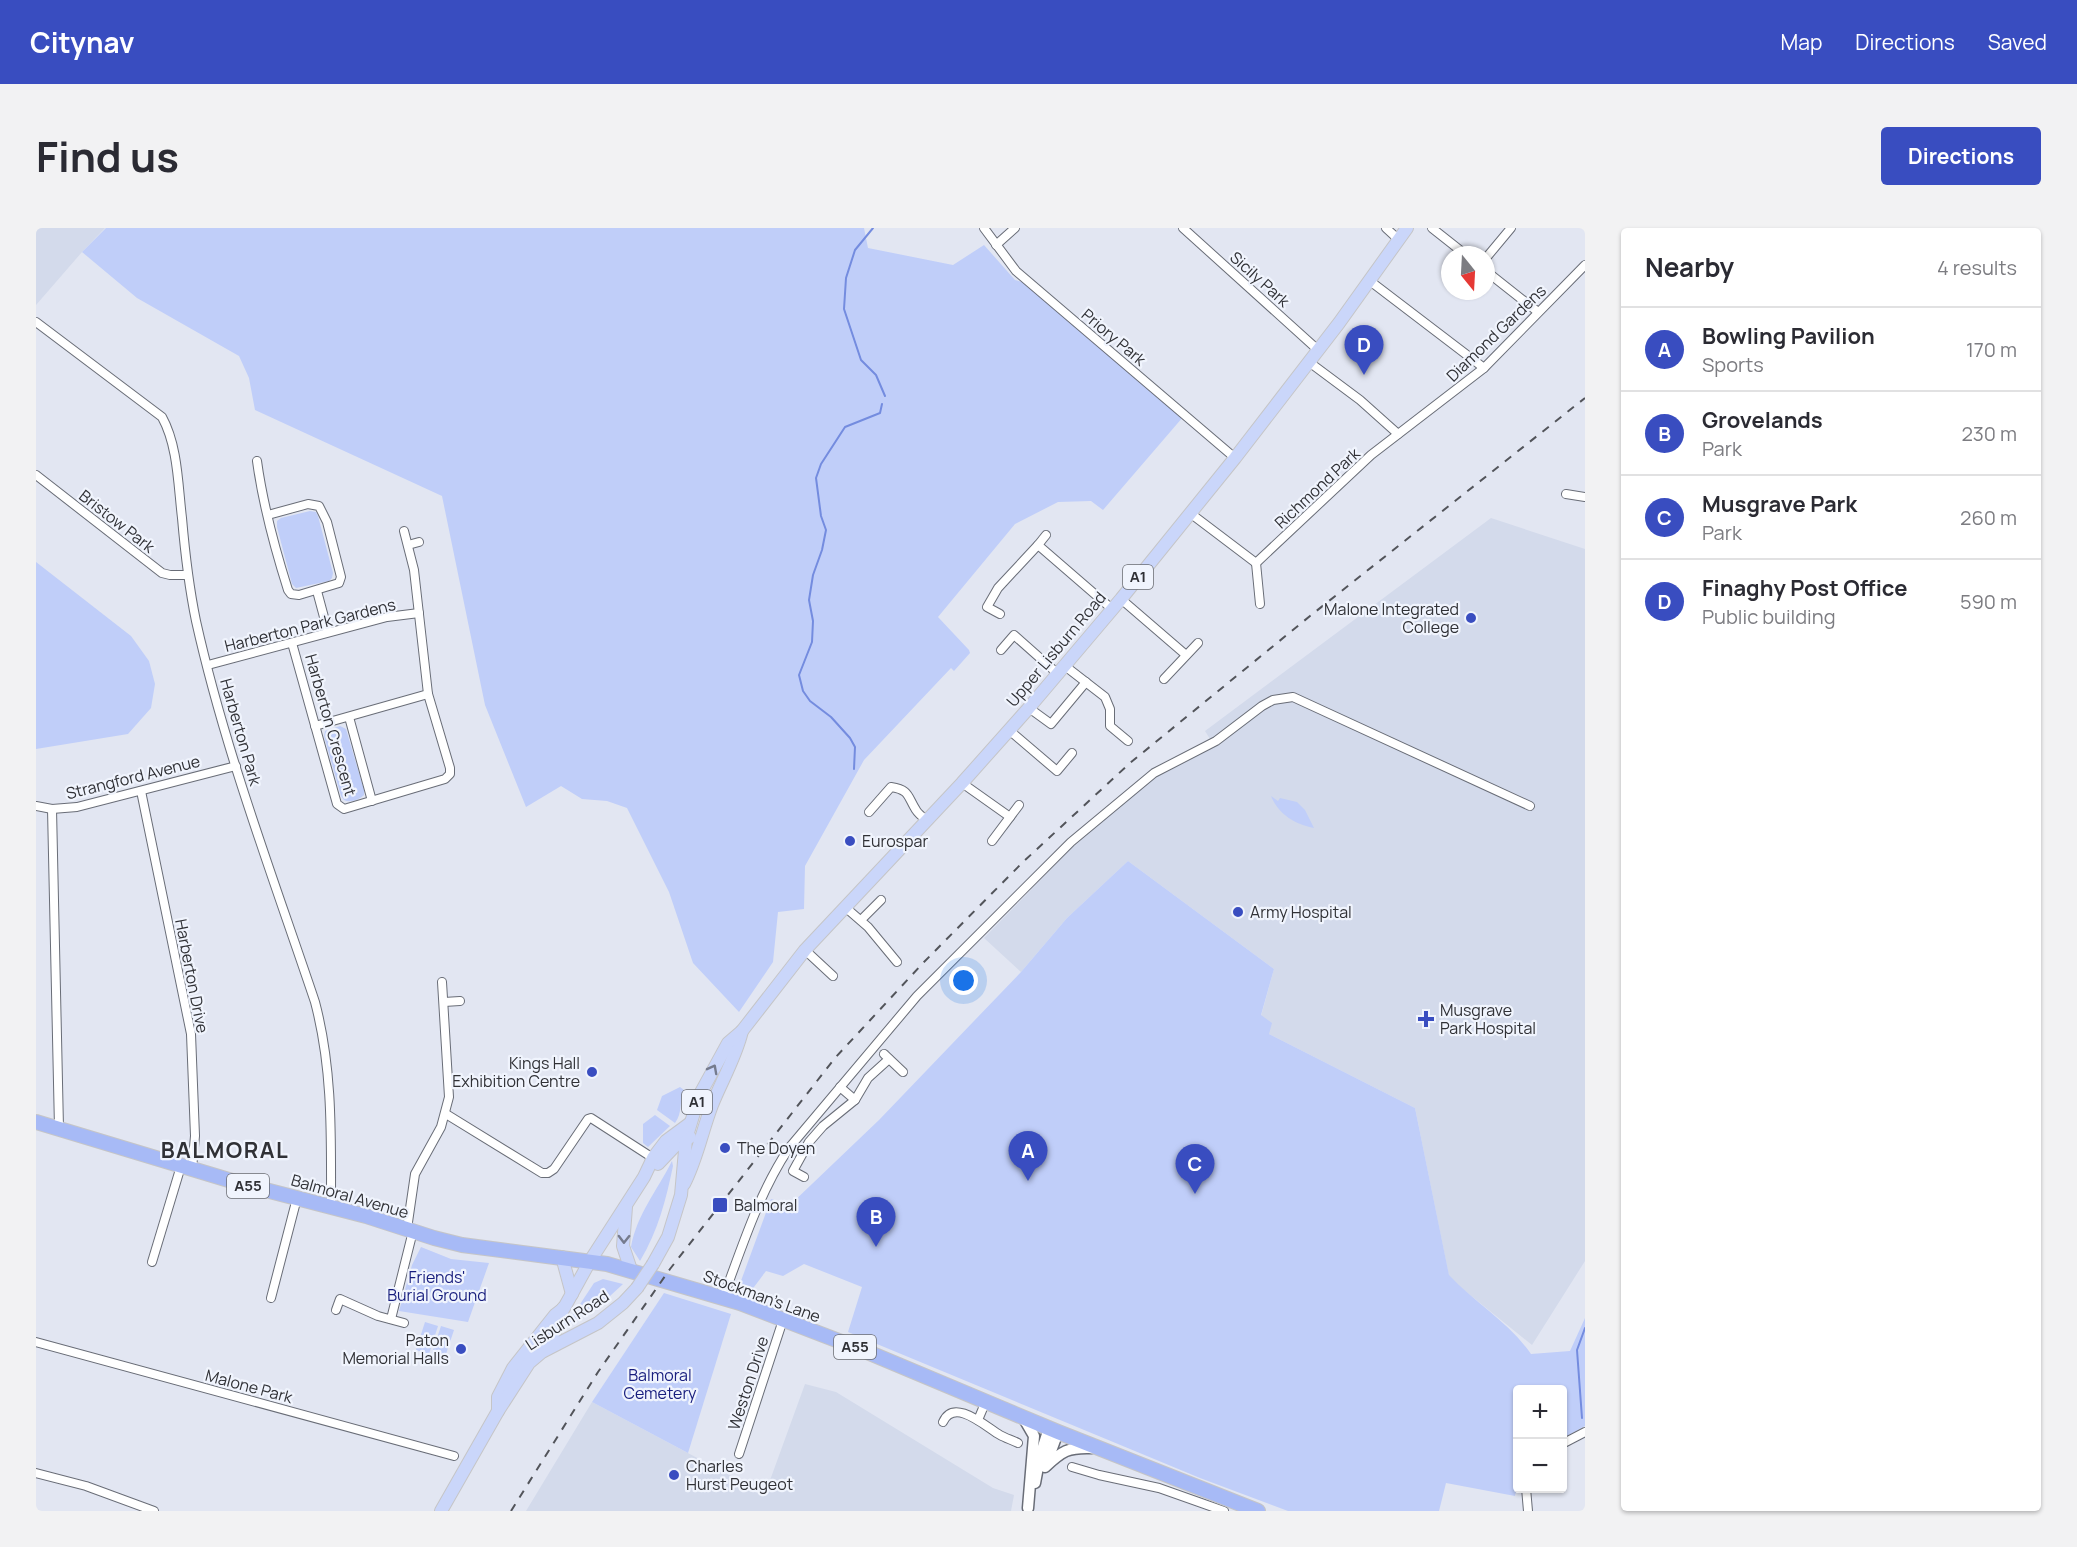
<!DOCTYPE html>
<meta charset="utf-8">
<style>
:root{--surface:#fff;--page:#f2f2f3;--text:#2b2b33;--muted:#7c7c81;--line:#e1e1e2;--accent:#394dc0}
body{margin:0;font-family:Manrope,sans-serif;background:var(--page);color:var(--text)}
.controls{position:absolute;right:18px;bottom:18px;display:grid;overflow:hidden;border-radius:6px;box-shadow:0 2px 4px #0004}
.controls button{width:54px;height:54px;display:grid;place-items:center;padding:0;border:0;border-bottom:2px solid var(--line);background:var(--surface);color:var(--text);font:30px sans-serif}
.compass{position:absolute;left:1405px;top:18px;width:54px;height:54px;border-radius:50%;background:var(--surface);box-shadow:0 2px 4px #0004;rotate:162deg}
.you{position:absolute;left:928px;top:753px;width:21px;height:21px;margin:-15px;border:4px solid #fff;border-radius:50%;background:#1a73e8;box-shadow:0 0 0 9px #1a73e833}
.badge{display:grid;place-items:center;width:39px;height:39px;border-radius:50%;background:var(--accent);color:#fff;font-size:20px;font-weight:700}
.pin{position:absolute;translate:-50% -50px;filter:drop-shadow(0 2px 3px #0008)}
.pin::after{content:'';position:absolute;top:32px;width:21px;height:18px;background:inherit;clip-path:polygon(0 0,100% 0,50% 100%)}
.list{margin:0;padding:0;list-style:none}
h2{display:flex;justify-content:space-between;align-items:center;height:78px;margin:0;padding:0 24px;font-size:26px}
h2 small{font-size:20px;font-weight:400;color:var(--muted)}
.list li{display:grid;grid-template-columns:39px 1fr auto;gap:18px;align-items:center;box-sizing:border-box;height:84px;padding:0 24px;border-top:2px solid var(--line)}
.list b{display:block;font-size:22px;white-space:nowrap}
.list p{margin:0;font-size:20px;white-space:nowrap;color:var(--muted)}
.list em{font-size:20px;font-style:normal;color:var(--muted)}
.map{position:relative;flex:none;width:1549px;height:1283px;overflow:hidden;border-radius:6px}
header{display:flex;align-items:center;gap:36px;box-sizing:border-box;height:84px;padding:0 30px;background:var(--accent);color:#fff}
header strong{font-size:28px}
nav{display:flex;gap:33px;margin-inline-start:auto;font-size:21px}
.intro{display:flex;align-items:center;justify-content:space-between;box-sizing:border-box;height:144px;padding:0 36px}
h1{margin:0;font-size:42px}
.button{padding:15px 27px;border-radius:6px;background:var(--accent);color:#fff;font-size:21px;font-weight:700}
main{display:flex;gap:36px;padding:0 36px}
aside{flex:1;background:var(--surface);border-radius:6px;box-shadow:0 2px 4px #0004}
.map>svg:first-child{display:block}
.built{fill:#d3daeb}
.green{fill:#c0cef9}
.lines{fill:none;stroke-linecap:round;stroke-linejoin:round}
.stream{stroke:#748cdf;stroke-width:2}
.street-casing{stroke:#696d77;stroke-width:10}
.secondary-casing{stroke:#696d77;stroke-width:13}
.primary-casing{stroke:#c5c5c7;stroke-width:14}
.highway-casing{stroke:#c5c5c7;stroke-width:16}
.street{stroke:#fff;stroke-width:8}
.secondary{stroke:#fff;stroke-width:10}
.primary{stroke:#cad6fa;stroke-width:12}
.highway{stroke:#a7baf6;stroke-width:14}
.rail{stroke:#52545a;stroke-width:2;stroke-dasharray:8 8;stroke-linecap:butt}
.primary-bridge-casing{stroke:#c5c5c7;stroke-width:14;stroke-linecap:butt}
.primary-bridge{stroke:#cad6fa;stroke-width:12}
.oneway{stroke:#757b8e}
.poi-dot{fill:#394dc0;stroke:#f0f4fd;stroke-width:2}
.labels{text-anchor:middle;stroke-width:4.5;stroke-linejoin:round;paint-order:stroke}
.shield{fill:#f0f4fd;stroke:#6a6c72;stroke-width:1.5}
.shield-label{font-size:15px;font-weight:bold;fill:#303136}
.street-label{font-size:16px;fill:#303136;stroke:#f0f4fd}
.poi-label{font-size:16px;fill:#303136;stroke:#f0f4fd;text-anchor:start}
.park-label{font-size:16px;fill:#181e7e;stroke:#f0f4fd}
.district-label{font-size:22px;font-weight:bold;letter-spacing:1.5px;fill:#303136;stroke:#f0f4fd}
</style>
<header>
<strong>Citynav</strong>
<nav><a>Map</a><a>Directions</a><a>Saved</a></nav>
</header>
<div class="intro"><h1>Find us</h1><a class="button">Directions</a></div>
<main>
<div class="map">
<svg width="1549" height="1283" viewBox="0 0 1549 1283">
<rect width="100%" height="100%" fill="#e2e6f2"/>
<g class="built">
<polygon points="0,0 69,0 46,24 0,77"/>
<polygon points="1455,290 1549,321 1549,1033 1496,1117 1423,1058 1413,1048 1379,880 1233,806 1225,788 1238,741 1092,633 1031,690 985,744 948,710 1034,622 1084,577 1116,550 1144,536 1174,511 1169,503"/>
<polygon points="769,1156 800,1164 957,1260 978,1267 975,1283 490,1283 556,1174 729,1266"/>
</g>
<g class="green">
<polygon points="70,0 828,0 832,20 917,37 948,17 979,52 986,54 1147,189 1067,282 1055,273 1022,274 979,296 902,389 933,422 934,425 918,443 915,440 828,532 769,638 768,681 742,684 737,734 703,784 657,735 633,664 591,580 571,573 546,571 525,558 490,579 449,477 406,268 219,182 213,150 203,128 101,70 46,24"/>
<polygon points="274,283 280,284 282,288 297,345 296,350 293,353 260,360 256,356 241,299 241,293 245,290"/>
<polygon points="0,334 95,408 113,433 119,456 115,480 92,506 0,521"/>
<path d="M 304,498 L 310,501 L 328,562 L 328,567 C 323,572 314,575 308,572 L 305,568 L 288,508 L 289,503 Z"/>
<path d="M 1235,568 L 1242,573 L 1244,570 L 1261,574 L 1269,582 L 1278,600 C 1259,596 1243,587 1235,568 Z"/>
<path d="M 1092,633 L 1238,741 L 1225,787 L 1236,795 L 1233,806 L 1379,880 L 1413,1047 C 1439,1075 1474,1095 1495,1126 L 1534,1123 L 1549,1090 L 1549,1198 L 1527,1210 L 1526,1162 L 1482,1162 L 1482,1252 L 1479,1268 L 1410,1255 L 1403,1283 L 1252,1283 L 1164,1250 L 812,1104 L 826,1059 L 768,1036 L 747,1048 L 730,1043 L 712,1067 L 702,1061 L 735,971 L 754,977 L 843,892 L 985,744 L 1031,690 Z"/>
<path d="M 644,859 L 648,862 C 643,872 647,885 639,895 L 621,882 L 626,868 Z"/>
<polygon points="619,887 634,898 612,919 607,915 607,896"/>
<path d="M 636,933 L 637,938 C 630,972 622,1003 604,1033 L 595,1019 C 601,986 621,963 636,933 Z"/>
<polygon points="385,1019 415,1031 453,1035 432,1094 363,1083 376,1037"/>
<polygon points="567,1051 587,1056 561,1080 531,1096 558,1055"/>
<polygon points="628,1065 695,1086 652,1225 556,1174"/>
<polygon points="389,1094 402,1098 393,1126 380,1122"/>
<polygon points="405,1098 418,1102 409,1129 396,1125"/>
</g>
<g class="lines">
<g class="stream">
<polyline points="837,0 819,22 810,50 808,81 825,132 840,147 849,168"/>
<polyline points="818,541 819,519 814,510 795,489 774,473 767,463 763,447 776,414 777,393 773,372 777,347 786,322 790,302 785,288 780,250 785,236 809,199 844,185 846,176"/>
<polyline points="1546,1190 1541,1122 1549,1100"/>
</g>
<g class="street-casing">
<g id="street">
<polyline points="948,0 980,43 1199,230"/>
<polyline points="1147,0 1282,122"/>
<polyline points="1350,0 1363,12"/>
<polyline points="1396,0 1430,27"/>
<polyline points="960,17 979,0"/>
<polyline points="1450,30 1475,0"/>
<polyline points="1450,43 1502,84"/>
<polyline points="1334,53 1448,140"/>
<path d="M 0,94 L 126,189 C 142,218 142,257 146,290 C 149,325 153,359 160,393 C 189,523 237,649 279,774 C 297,842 295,909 295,978"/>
<polyline points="1273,134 1324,172 1362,206"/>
<path d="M 221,233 C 227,277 239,321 252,362 L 255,366 L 263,367 L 303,355 L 305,349 L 291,294 L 283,278 L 272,276 L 232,287"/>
<polyline points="0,247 126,345 134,347 151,347"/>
<polyline points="1530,266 1549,269"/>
<polyline points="1154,285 1220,335"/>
<polyline points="372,317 383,314"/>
<polyline points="1002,317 1010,307"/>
<polyline points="1220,335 1335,227 1448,140 1549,37"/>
<polyline points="1220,335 1224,376"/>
<polyline points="281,363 292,404"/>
<polyline points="1085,371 1150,427"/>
<polyline points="964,386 951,379 962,360 1002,317 1076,381"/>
<polyline points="256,415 301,576 308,581 409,551 414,546 414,540 392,466 378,342 368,303"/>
<polyline points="965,422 978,407 1022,446"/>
<polyline points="172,437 351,389 383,385"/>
<polyline points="1029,438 1069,469 1074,481 1074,498 1092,513"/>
<polyline points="1128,451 1162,415"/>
<polyline points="993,480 1015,496 1050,454"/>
<polyline points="313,489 336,573"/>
<polyline points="279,498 392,466"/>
<polyline points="973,502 1021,543 1036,525"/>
<polyline points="926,555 974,589"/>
<polyline points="105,563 155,806 159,908 156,941"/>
<polyline points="0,578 16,581 41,579 200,538"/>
<polyline points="16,581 23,900"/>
<path d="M 833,584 L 855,559 C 874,562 871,568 880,582 C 883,587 888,590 892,593"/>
<polyline points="956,613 983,577"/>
<polyline points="809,679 832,699 861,734"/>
<polyline points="825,692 845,672"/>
<polyline points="769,722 797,748"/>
<polyline points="408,774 424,773"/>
<polyline points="848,826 867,844"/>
<polyline points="804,859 819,872"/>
<polyline points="410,886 506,945 512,945 518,941 552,891 555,890 620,932"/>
<polyline points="768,949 757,943 773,914 787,898 819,872 832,850 853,831"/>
<polyline points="371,1001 379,946 405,899 413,869 406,754"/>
<polyline points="116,1034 145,938"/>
<polyline points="235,1070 261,970"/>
<path d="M 687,1070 C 706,1019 723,965 753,920 L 881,768 L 1035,614 L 1118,545 L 1180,513 L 1226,478 L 1237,472 L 1257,469 L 1494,578"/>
<polyline points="300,1082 304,1071 342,1088 368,1095"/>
<polyline points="355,1091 377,1003"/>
<polyline points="0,1114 418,1228"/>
<polyline points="942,1192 950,1173"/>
<path d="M 907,1194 C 918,1169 950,1199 964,1207 C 969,1210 976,1212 982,1215"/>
<polyline points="1526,1216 1549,1204"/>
<polyline points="703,1226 747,1092"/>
<polyline points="1036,1239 1063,1247 1123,1260 1188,1283"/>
<polyline points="0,1245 50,1258 118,1283"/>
<polyline points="1490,1260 1492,1283"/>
</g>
</g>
<g class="secondary-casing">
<g id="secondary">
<polyline points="987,1189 998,1208 992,1280"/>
<polyline points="1011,1234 1022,1204"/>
<path d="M 1009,1239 C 1026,1223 1032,1219 1056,1220"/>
<polyline points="999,1255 1004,1228 1013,1200"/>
</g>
</g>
<g class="primary-casing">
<g id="primary">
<polyline points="622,936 639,918 654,909"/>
<path d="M 648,956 C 661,931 666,903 676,877 C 686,852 700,829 706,803"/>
<polyline points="590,979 587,1018 595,1042"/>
<polyline points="526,1029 536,1066"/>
<polyline points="617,1036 632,1009 645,967 650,911 663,868 692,815 706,803 769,722 926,555 991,482 1085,371 1199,230 1303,95 1371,0"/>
<polyline points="507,1123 524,1095 527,1080"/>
<polyline points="462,1183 462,1169 477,1140 519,1087 528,1080 554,1033 608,949 617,930 630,913 653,896"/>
<polyline points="405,1283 462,1183 493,1135 506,1124 562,1095 587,1075 601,1060"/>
</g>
</g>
<g class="highway-casing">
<polyline id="highway" points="0,894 206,956 330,988 398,1010 426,1017 571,1036 704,1075 829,1123 1022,1204 1222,1283"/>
</g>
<use href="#street" class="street"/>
<use href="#secondary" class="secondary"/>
<use href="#primary" class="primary"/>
<use href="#highway" class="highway"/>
<polyline class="rail" points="475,1283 562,1144 634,1041 799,830 888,734 987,634 1094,535 1274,388 1549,170"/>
<g class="primary-bridge-casing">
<polyline id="primary-bridge" points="601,1060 617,1036"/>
</g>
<use href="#primary-bridge" class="primary-bridge"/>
</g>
<defs><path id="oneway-chevron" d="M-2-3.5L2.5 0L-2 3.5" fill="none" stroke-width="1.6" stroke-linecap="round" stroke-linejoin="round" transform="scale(1.5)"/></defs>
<g class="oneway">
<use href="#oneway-chevron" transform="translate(677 841) rotate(-62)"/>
<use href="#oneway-chevron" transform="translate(588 1011) rotate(91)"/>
</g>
<g class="poi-dot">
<circle cx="1435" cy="390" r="6"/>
<circle cx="814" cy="613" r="6"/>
<circle cx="1202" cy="684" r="6"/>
<path d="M1387 782h6v6h6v6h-6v6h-6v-6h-6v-6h6z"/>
<circle cx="556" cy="844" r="6"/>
<circle cx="689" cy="920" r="6"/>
<rect x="676" y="969" width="16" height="16" rx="3"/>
<circle cx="425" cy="1121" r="6"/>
<circle cx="638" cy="1247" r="6"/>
</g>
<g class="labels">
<g class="shield">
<rect x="1087" y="337" width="30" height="24" rx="4.5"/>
<rect x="646" y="862" width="30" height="24" rx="4.5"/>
<rect x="191" y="946" width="42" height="24" rx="4.5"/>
<rect x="798" y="1107" width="42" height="24" rx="4.5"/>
</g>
<g class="shield-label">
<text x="1102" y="354">A1</text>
<text x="661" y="879">A1</text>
<text x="212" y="963">A55</text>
<text x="819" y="1124">A55</text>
</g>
<g class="street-label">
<text transform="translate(1224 51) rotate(42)" y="6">Sicily Park</text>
<text transform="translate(1460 105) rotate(-44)" y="6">Diamond Gardens</text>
<text transform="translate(1078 109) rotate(40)" y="6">Priory Park</text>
<text transform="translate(1281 260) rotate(-43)" y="6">Richmond Park</text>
<text transform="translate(81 293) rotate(38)" y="6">Bristow Park</text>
<text transform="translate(274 397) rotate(-14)" y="6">Harberton Park Gardens</text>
<text transform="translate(1020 421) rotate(-50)" y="6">Upper Lisburn Road</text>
<text transform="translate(295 497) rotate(74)" y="6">Harberton Crescent</text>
<text transform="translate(205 504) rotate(74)" y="6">Harberton Park</text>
<text transform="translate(97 549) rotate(-14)" y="6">Strangford Avenue</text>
<text transform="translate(156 748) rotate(79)" y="6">Harberton Drive</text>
<text transform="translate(314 968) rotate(16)" y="6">Balmoral Avenue</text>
<text transform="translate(726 1068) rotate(20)" y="6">Stockman's Lane</text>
<text transform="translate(531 1092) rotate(-33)" y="6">Lisburn Road</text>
<text transform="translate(712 1155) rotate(-72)" y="6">Weston Drive</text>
<text transform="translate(213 1158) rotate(15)" y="6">Malone Park</text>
</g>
<g class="poi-label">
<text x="1423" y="387" text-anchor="end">Malone Integrated<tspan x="1423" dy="18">College</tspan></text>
<text x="826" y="619">Eurospar</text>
<text x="1214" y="690">Army Hospital</text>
<text x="1404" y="788">Musgrave<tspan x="1404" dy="18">Park Hospital</tspan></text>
<text x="544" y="841" text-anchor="end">Kings Hall<tspan x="544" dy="18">Exhibition Centre</tspan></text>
<text x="701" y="926">The Doyen</text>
<text x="698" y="983">Balmoral</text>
<text x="413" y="1118" text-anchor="end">Paton<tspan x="413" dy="18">Memorial Halls</tspan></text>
<text x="650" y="1244">Charles<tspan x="650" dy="18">Hurst Peugeot</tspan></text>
</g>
<g class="park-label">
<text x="401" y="1055">Friends'<tspan x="401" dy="18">Burial Ground</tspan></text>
<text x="624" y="1153">Balmoral<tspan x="624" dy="18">Cemetery</tspan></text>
</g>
<g class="district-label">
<text x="189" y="930">BALMORAL</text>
</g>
</g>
</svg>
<div class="controls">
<button>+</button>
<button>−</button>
</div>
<svg class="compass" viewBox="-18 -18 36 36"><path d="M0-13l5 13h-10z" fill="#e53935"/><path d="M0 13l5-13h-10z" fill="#7c7c81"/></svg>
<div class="you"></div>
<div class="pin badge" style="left:992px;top:953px">A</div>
<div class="pin badge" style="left:840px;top:1019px">B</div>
<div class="pin badge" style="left:1159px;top:966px">C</div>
<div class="pin badge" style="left:1328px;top:147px">D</div>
</div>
<aside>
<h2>Nearby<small>4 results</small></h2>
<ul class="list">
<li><span class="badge">A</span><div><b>Bowling Pavilion</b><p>Sports</p></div><em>170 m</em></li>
<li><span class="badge">B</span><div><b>Grovelands</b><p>Park</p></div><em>230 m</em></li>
<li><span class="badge">C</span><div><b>Musgrave Park</b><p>Park</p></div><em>260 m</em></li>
<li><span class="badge">D</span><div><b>Finaghy Post Office</b><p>Public building</p></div><em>590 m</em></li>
</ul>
</aside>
</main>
